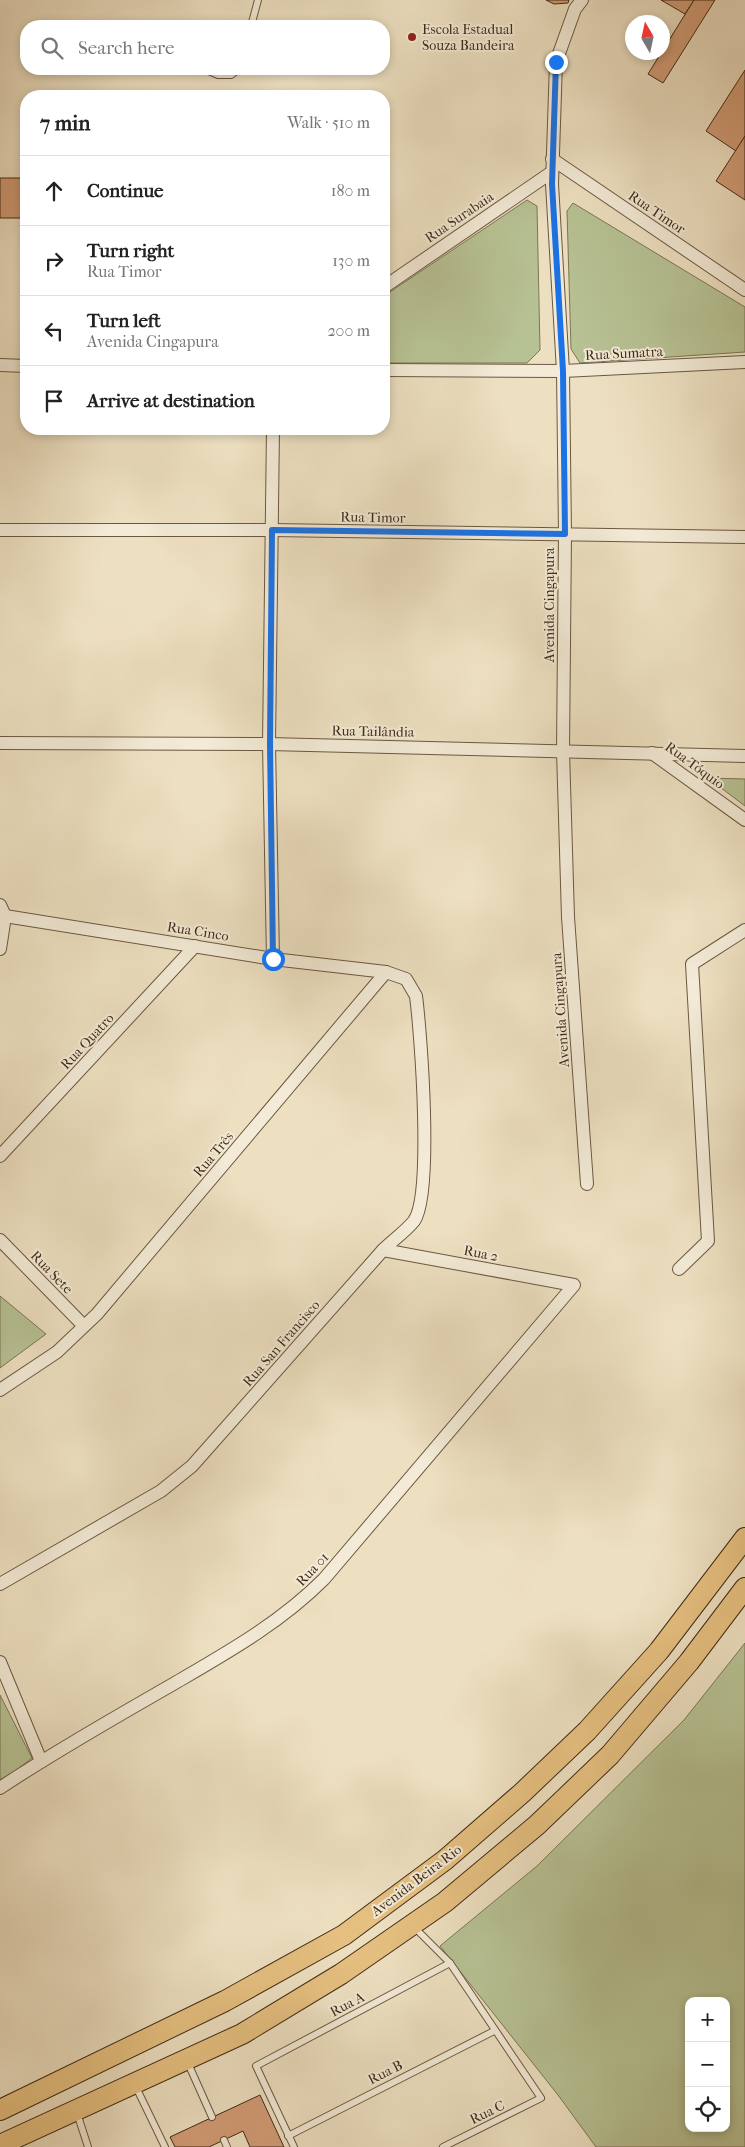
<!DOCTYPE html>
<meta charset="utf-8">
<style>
:root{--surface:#fff;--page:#f2f2f2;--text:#222;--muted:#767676;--line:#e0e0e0}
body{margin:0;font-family:"IM FELL French Canon",serif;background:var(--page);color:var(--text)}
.controls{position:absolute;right:15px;bottom:15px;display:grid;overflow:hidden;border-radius:10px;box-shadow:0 2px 8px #0003}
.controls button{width:45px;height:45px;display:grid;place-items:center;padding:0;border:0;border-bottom:1px solid var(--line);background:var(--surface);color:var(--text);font:25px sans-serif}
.compass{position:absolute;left:625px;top:15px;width:45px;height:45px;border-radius:50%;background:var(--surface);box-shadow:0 2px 8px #0003;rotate:351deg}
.stop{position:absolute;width:15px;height:15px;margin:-11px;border:4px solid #1a73e8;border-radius:50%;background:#fff}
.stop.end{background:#1a73e8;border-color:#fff;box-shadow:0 1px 5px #0008}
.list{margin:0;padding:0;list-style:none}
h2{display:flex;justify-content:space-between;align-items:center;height:65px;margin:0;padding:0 20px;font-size:21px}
h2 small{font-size:16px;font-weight:400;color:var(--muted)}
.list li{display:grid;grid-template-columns:32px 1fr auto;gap:15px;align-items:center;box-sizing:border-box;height:70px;padding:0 20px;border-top:1px solid var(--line)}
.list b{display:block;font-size:19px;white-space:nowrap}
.list p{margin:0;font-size:16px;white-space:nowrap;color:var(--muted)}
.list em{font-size:16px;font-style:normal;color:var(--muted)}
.icon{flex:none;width:28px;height:28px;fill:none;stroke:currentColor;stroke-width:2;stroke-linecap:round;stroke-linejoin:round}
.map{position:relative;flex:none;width:745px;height:2147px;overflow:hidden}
.search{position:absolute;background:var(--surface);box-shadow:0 2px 8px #0003;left:20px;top:20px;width:370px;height:55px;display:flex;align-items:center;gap:12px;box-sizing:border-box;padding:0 18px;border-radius:20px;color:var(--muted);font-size:19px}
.panel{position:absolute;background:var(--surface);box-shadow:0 2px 8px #0003;left:20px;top:90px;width:370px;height:345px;border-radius:20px}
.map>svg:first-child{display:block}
.green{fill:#b7c294;stroke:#7c7656;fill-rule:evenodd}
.building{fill:#d29c76;stroke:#402a17}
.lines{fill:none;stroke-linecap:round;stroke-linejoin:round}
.lane-casing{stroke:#6b5842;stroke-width:8}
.street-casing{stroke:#6b5842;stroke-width:14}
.primary-casing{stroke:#402a17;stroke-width:22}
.lane{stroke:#f3ebd7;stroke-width:6}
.street{stroke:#f3ebd7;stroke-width:12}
.primary{stroke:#e6c080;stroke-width:20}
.route{stroke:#1a73e8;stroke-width:6}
.poi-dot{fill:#8f2418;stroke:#f3ebd7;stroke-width:2}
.labels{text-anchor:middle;stroke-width:4;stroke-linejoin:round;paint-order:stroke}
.poi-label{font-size:14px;fill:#402a17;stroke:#f3ebd7;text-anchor:start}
.street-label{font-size:14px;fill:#402a17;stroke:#f3ebd7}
</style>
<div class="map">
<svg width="745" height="2147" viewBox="0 0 745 2147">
<rect width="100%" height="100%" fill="#ede0c1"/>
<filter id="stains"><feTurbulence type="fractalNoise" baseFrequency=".004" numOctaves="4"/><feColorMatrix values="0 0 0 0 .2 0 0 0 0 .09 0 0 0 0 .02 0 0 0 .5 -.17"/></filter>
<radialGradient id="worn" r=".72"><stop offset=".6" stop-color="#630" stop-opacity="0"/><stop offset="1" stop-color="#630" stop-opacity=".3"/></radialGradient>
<g class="green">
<polygon points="527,200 537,206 540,350 527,363 384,363 384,296"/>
<polygon points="573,203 745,307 745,352 580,363 571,349 567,211"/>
<polygon points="708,778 745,779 745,806"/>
<polygon points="0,1296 46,1334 0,1368"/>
<path d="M 745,1643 L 745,2147 L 596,2147 L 558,2095 L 440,1946 L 537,1866 L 684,1720 ZM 689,2001 L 726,2001 L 726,2128 L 689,2128 Z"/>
<polygon points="0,1695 32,1758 0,1783"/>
</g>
<g class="building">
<polygon points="546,0 569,0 568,3 554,4"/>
<polygon points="661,0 694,0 685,14"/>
<polygon points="694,0 715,0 663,83 648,74"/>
<polygon points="745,70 745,136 736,151 706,131"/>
<polygon points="745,136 745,200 716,181"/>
<rect x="0" y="178" width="26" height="40"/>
<polygon points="260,2095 284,2147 250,2147 243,2131 209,2147 175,2147 170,2137"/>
</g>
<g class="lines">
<g class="lane-casing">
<g id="lane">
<polyline points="251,26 258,0"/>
<polyline points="204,69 218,75 231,75 239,69"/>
<polyline points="414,1927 450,1963 541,2098 443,2147"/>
<polyline points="187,2061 212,2117"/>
<polyline points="135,2085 165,2147"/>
<polyline points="77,2113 88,2147"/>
<polyline points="288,2136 494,2031"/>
<polyline points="224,2140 227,2147"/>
<polyline points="294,2147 256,2066 450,1963"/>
</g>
</g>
<g class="street-casing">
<g id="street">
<polyline points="582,0 575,9 556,62 552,184 563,371 565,534 563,751 568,917 587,1184"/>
<polyline points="552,159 745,290"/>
<polyline points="384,287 552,172"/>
<polyline points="0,365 26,366"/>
<polyline points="384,370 563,371 745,362"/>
<polyline points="273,429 269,744 273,959"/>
<polyline points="0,530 271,530 745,537"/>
<polyline points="0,743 269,744 745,756"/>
<polyline points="652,753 745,820"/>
<polyline points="0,905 5,916 0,949"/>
<polyline points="5,916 273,959 386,972"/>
<polyline points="0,1156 195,946"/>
<polyline points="0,1240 83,1325"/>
<polyline points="679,1269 708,1241 692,964 745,930"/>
<path d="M 0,1390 L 57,1352 L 97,1314 L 386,972 L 406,979 L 416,996 C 421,1035 433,1194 414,1221 C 406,1231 393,1240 383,1250 L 192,1466 L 161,1491 L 0,1584"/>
<polyline points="0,1662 41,1761"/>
<path d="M 0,1788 C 57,1750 116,1717 175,1683 C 228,1652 280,1623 324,1579 L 574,1285 L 383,1250"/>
</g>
</g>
<g class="primary-casing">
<g id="primary">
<polyline points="0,2110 225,2001 344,1935 445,1860 522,1793 587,1731 659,1651 745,1538"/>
<polyline points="0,2145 242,2034 341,1974 445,1902 537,1825 610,1755 689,1662 745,1588"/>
</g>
</g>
<use href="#lane" class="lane"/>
<use href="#street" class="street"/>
<use href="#primary" class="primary"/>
</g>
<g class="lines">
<polyline class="route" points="273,959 270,744 272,530 565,534 563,371 552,184 556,62"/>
</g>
<circle class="poi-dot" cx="412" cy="37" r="5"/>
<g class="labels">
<g class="poi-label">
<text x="422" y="34">Escola Estadual<tspan x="422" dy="16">Souza Bandeira</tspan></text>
</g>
<g class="street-label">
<text transform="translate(657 212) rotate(34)" y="5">Rua Timor</text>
<text transform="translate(459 217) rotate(-34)" y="5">Rua Surabaia</text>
<text transform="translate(624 353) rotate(-3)" y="5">Rua Sumatra</text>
<text transform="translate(373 517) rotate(1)" y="5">Rua Timor</text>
<text transform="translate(549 605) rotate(-90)" y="5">Avenida Cingapura</text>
<text transform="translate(373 731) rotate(1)" y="5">Rua Tailândia</text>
<text transform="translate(695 765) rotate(36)" y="5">Rua Tóquio</text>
<text transform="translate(198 931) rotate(9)" y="5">Rua Cinco</text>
<text transform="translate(560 1010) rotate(-94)" y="5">Avenida Cingapura</text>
<text transform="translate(87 1041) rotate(-47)" y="5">Rua Quatro</text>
<text transform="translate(213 1154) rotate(-50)" y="5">Rua Três</text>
<text transform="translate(481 1253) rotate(11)" y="5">Rua 2</text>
<text transform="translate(52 1272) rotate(46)" y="5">Rua Sete</text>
<text transform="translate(281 1343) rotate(-49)" y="5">Rua San Francisco</text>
<text transform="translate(312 1569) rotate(-47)" y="5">Rua 01</text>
<text transform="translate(416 1880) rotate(-37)" y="5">Avenida Beira Rio</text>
<text transform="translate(347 2004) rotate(-28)" y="5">Rua A</text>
<text transform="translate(385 2072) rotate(-27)" y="5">Rua B</text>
<text transform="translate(487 2112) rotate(-26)" y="5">Rua C</text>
</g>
</g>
<rect width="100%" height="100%" filter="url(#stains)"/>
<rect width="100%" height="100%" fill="url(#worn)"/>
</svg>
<div class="controls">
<button>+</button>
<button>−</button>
<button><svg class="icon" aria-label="locate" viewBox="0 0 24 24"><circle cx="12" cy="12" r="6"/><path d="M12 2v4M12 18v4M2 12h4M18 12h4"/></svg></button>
</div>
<svg class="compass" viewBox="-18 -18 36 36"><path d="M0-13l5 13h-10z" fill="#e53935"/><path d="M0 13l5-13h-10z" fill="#767676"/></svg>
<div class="stop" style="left:273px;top:959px"></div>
<div class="stop end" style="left:556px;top:62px"></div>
<div class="search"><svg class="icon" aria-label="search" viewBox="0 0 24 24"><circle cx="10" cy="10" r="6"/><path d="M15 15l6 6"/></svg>Search here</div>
<section class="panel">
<h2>7 min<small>Walk · 510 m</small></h2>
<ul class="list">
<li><svg class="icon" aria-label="ahead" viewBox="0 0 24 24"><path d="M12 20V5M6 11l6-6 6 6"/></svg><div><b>Continue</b></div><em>180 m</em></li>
<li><svg class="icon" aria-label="right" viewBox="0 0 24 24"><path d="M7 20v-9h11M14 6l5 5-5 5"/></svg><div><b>Turn right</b><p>Rua Timor</p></div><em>130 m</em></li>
<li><svg class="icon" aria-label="left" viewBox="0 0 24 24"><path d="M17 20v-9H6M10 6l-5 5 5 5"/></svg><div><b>Turn left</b><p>Avenida Cingapura</p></div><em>200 m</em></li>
<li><svg class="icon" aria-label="arrive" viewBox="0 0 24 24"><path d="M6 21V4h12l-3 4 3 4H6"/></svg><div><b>Arrive at destination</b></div></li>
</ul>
</section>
</div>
